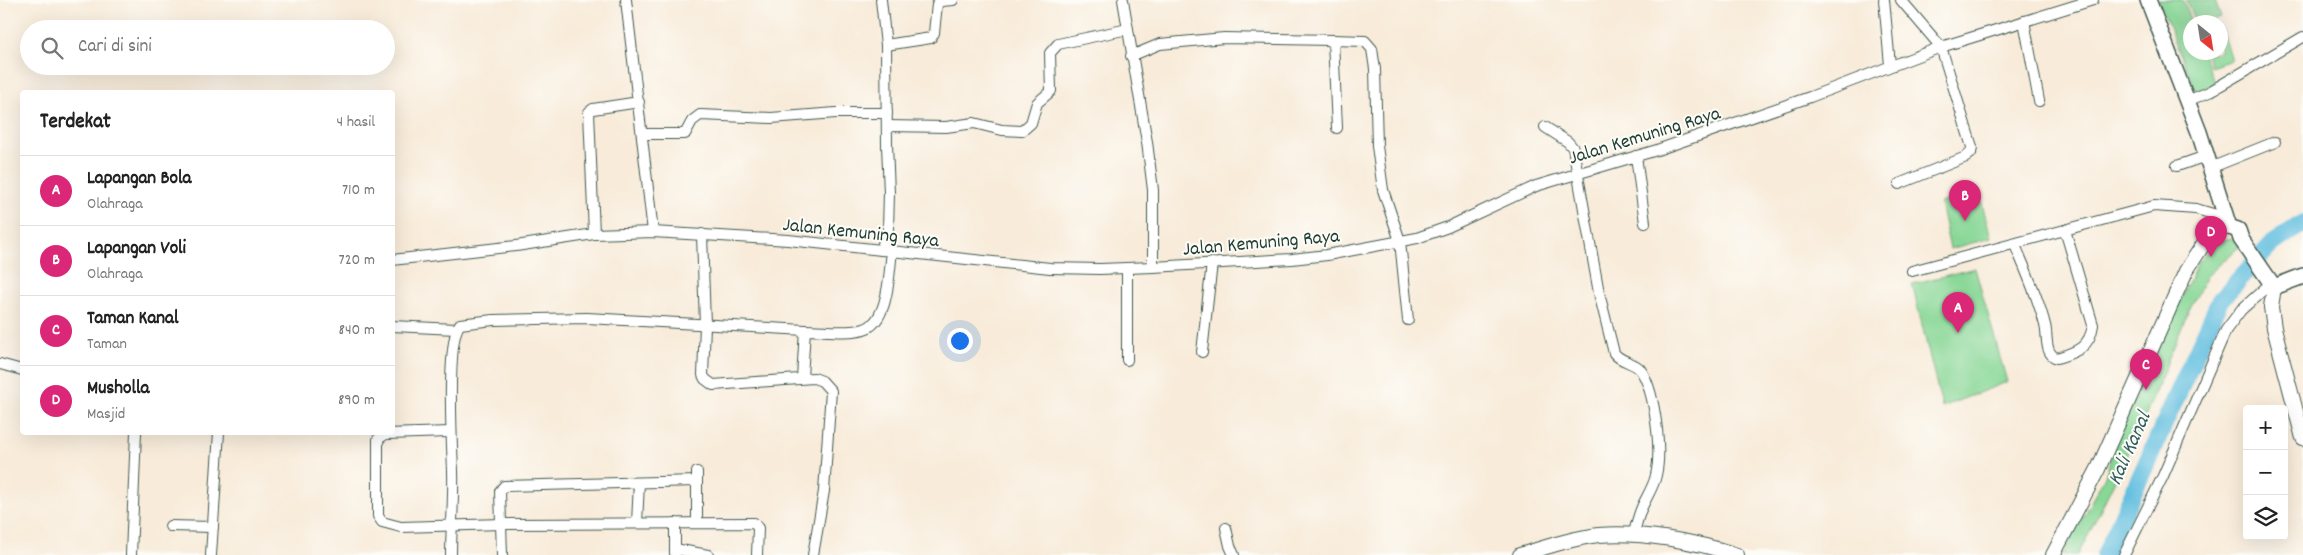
<!DOCTYPE html>
<html lang="id">
<meta charset="utf-8">
<style>
:root{--surface:#fff;--page:#f6f6f6;--text:#222;--muted:#767676;--line:#e0e0e0;--accent:#db2777}
body{margin:0;font-family:Dekko,sans-serif;background:var(--page);color:var(--text)}
.controls{position:absolute;right:15px;bottom:15px;display:grid;overflow:hidden;border-radius:5px;box-shadow:0 5px 20px #0002}
.controls button{width:45px;height:45px;display:grid;place-items:center;padding:0;border:0;border-bottom:1px solid var(--line);background:var(--surface);color:var(--text);font:25px sans-serif}
.compass{position:absolute;left:2183px;top:15px;width:45px;height:45px;border-radius:50%;background:var(--surface);box-shadow:0 5px 20px #0002;rotate:150deg}
.you{position:absolute;left:959px;top:340px;width:18px;height:18px;margin:-12px;border:4px solid #fff;border-radius:50%;background:#1a73e8;box-shadow:0 0 0 8px #1a73e833}
.badge{display:grid;place-items:center;width:32px;height:32px;border-radius:50%;background:var(--accent);color:#fff;font-size:16px;font-weight:700}
.pin{position:absolute;translate:-50% -41px;filter:drop-shadow(0 1px 2px #0008)}
.pin::after{content:'';position:absolute;top:26px;width:18px;height:15px;background:inherit;clip-path:polygon(0 0,100% 0,50% 100%)}
.list{margin:0;padding:0;list-style:none}
h2{display:flex;justify-content:space-between;align-items:center;height:65px;margin:0;padding:0 20px;font-size:21px}
h2 small{font-size:16px;font-weight:400;color:var(--muted)}
.list li{display:grid;grid-template-columns:32px 1fr auto;gap:15px;align-items:center;box-sizing:border-box;height:70px;padding:0 20px;border-top:1px solid var(--line)}
.list b{display:block;font-size:19px;white-space:nowrap}
.list p{margin:0;font-size:16px;white-space:nowrap;color:var(--muted)}
.list em{font-size:16px;font-style:normal;color:var(--muted)}
.icon{flex:none;width:28px;height:28px;fill:none;stroke:currentColor;stroke-width:2;stroke-linecap:round;stroke-linejoin:round}
.map{position:relative;flex:none;width:2303px;height:555px;overflow:hidden}
.search{position:absolute;background:var(--surface);box-shadow:0 5px 20px #0002;left:20px;top:20px;width:375px;height:55px;display:flex;align-items:center;gap:12px;box-sizing:border-box;padding:0 18px;border-radius:28px;color:var(--muted);font-size:19px}
.panel{position:absolute;background:var(--surface);box-shadow:0 5px 20px #0002;left:20px;top:90px;width:375px;height:345px;border-radius:5px}
.map>svg:first-child{display:block}
.green{fill:#88d796;stroke:#548a65}
.lines{fill:none;stroke-linecap:round;stroke-linejoin:round}
.river{stroke:#61bedf;stroke-width:18}
.minor-casing{stroke:#40574d;stroke-width:12}
.secondary-casing{stroke:#40574d;stroke-width:16}
.primary-casing{stroke:#40574d;stroke-width:18}
.minor{stroke:#fff;stroke-width:10}
.secondary{stroke:#fff;stroke-width:14}
.primary{stroke:#fff;stroke-width:15}
.labels{text-anchor:middle;stroke-width:4;stroke-linejoin:round;paint-order:stroke}
.street-label{font-size:20px;fill:#1f3d34;stroke:#fdfcf7}
.water-label{font-size:21px;font-style:italic;fill:#305d5f;stroke:#fdfcf7}
</style>
<div class="map">
<svg width="2303" height="555" viewBox="0 0 2303 555">
<rect width="100%" height="100%" fill="#fdfcf7"/>
<filter id="ink" filterUnits="userSpaceOnUse"><feTurbulence type="fractalNoise" baseFrequency=".02" numOctaves="2"/><feDisplacementMap in="SourceGraphic" scale="10" xChannelSelector="R" yChannelSelector="G"/><feConvolveMatrix kernelMatrix="1 2 1 2 8 2 1 2 1" color-interpolation-filters="sRGB"/></filter>
<filter id="wash" filterUnits="userSpaceOnUse"><feTurbulence type="fractalNoise" baseFrequency=".0096" numOctaves="4" result="noise"/><feDisplacementMap in="SourceGraphic" scale="20" xChannelSelector="R" yChannelSelector="G"/><feGaussianBlur stdDeviation="1.12" result="paint"/><feColorMatrix in="noise" values="0 0 0 0 0 0 0 0 0 0 0 0 0 0 0 0 0 1.4 0 .05"/><feComposite in="paint" operator="in"/></filter>
<g filter="url(#wash)">
<rect width="100%" height="100%" fill="#f8ebd9"/>
<g class="green">
<polygon points="2158,0 2183,0 2191,22 2190,52 2203,53 2215,84 2196,92"/>
<polygon points="2186,0 2215,0 2221,18 2204,22 2195,22"/>
<polygon points="2221,28 2231,60 2211,67 2206,53 2220,52"/>
<polygon points="1979,191 1991,238 1950,249 1940,203"/>
<path d="M 2232,238 L 2240,246 L 2207,276 L 2189,310 L 2136,438 L 2078,555 L 2062,555 L 2105,476 L 2118,436 L 2198,262 C 2206,251 2218,240 2232,238 Z"/>
<polygon points="1975,268 2007,382 1942,407 1912,284"/>
</g>
<g class="lines">
<polyline class="river" points="2105,555 2220,300 2272,244 2303,223"/>
</g>
</g>
<g filter="url(#ink)">
<g class="lines">
<g class="minor-casing">
<g id="minor">
<polyline points="626,0 653,232"/>
<polyline points="881,0 886,45 887,145 889,193 888,229 881,250"/>
<polyline points="1123,0 1147,142 1153,190 1153,267"/>
<polyline points="1884,0 1890,65"/>
<polyline points="2024,21 2039,101"/>
<polyline points="886,45 931,38 934,33 937,4 941,1 953,0"/>
<polyline points="1131,56 1160,44 1224,38 1333,40"/>
<polyline points="2187,101 2209,92 2303,37"/>
<polyline points="887,126 946,127 974,123 1002,130 1022,131 1031,123 1037,103 1051,91 1050,53 1058,44 1128,29"/>
<path d="M 1545,127 L 1568,142 L 1573,148 L 1599,293 L 1614,353 C 1621,363 1637,362 1642,372 C 1655,394 1662,450 1656,475 C 1654,486 1647,496 1642,507 C 1638,516 1636,526 1633,536"/>
<polyline points="1337,128 1333,40 1365,41 1372,49 1375,69 1377,146 1383,190 1400,241 1408,320"/>
<polyline points="642,134 685,134 692,121 700,115 771,118 836,113 887,113"/>
<polyline points="1636,156 1645,223"/>
<polyline points="2177,166 2206,156"/>
<polyline points="2210,168 2275,142"/>
<polyline points="1899,184 1966,157 1971,153 1972,147 1941,47 1901,0"/>
<polyline points="594,234 589,112 593,109 639,102"/>
<polyline points="702,234 705,325 703,375 705,379 713,385 814,378 822,381 831,391 824,491 813,555"/>
<path d="M 2015,245 C 2026,271 2038,297 2045,325 C 2048,336 2044,354 2057,358 C 2077,352 2090,347 2093,325 L 2065,230"/>
<polyline points="392,260 516,246 594,234 653,232 788,240 1050,268 1100,269 1153,267 1292,259 1327,255 1417,238 1448,227 1536,186 1657,150 1810,97 1941,47 2093,0"/>
<polyline points="1127,268 1127,360"/>
<polyline points="1912,271 2154,206 2196,209 2227,218"/>
<polyline points="392,326 456,329"/>
<polyline points="1202,352 1212,263"/>
<polyline points="0,364 22,370"/>
<path d="M 802,378 L 805,330 C 824,330 847,334 864,329 C 889,322 889,272 892,251"/>
<polyline points="450,432 386,434 378,439 378,516 382,522 401,527 502,524 754,523 758,528 757,555"/>
<polyline points="637,523 639,483"/>
<polyline points="697,523 697,472"/>
<polyline points="170,526 213,527"/>
<polyline points="1226,528 1230,546 1234,555"/>
<polyline points="675,549 708,555"/>
<polyline points="675,554 675,523"/>
<polyline points="131,555 136,432"/>
<polyline points="211,555 219,432"/>
<path d="M 451,555 C 451,527 454,499 453,471 C 452,446 446,340 460,324 L 493,320 L 587,318 L 805,330"/>
<polyline points="502,555 500,491 504,486 697,481"/>
<polyline points="2124,555 2163,476 2226,330 2241,310 2272,282"/>
</g>
</g>
<g class="secondary-casing">
<g id="secondary">
<polyline points="2274,287 2271,307 2274,328 2303,438"/>
<path d="M 1520,555 C 1546,547 1573,538 1599,535 C 1639,531 1698,542 1737,555"/>
<polyline points="2053,555 2098,469 2186,271 2208,237 2218,230 2229,227"/>
</g>
</g>
<g class="primary-casing">
<polyline id="primary" points="2148,0 2199,132 2229,227 2238,230 2241,239 2274,287 2303,276"/>
</g>
<use href="#minor" class="minor"/>
<use href="#secondary" class="secondary"/>
<use href="#primary" class="primary"/>
</g>
</g>
<g class="labels">
<g class="street-label">
<text transform="translate(1644 134) rotate(-17)" y="7">Jalan Kemuning Raya</text>
<text transform="translate(861 231) rotate(6)" y="7">Jalan Kemuning Raya</text>
<text transform="translate(1261 241) rotate(-5)" y="7">Jalan Kemuning Raya</text>
</g>
<g class="water-label">
<text transform="translate(2128 448) rotate(-66)" y="7">Kali Kanal</text>
</g>
</g>
</svg>
<div class="controls">
<button>+</button>
<button>−</button>
<button><svg class="icon" aria-label="layers" viewBox="0 0 24 24"><path d="M12 4l9 5-9 5-9-5zM3 14l9 5 9-5"/></svg></button>
</div>
<svg class="compass" viewBox="-18 -18 36 36"><path d="M0-13l5 13h-10z" fill="#e53935"/><path d="M0 13l5-13h-10z" fill="#767676"/></svg>
<div class="you"></div>
<div class="pin badge" style="left:1958px;top:333px">A</div>
<div class="pin badge" style="left:1965px;top:221px">B</div>
<div class="pin badge" style="left:2146px;top:390px">C</div>
<div class="pin badge" style="left:2211px;top:257px">D</div>
<div class="search"><svg class="icon" aria-label="search" viewBox="0 0 24 24"><circle cx="10" cy="10" r="6"/><path d="M15 15l6 6"/></svg>Cari di sini</div>
<section class="panel">
<h2>Terdekat<small>4 hasil</small></h2>
<ul class="list">
<li><span class="badge">A</span><div><b>Lapangan Bola</b><p>Olahraga</p></div><em>710 m</em></li>
<li><span class="badge">B</span><div><b>Lapangan Voli</b><p>Olahraga</p></div><em>720 m</em></li>
<li><span class="badge">C</span><div><b>Taman Kanal</b><p>Taman</p></div><em>840 m</em></li>
<li><span class="badge">D</span><div><b>Musholla</b><p>Masjid</p></div><em>890 m</em></li>
</ul>
</section>
</div>
